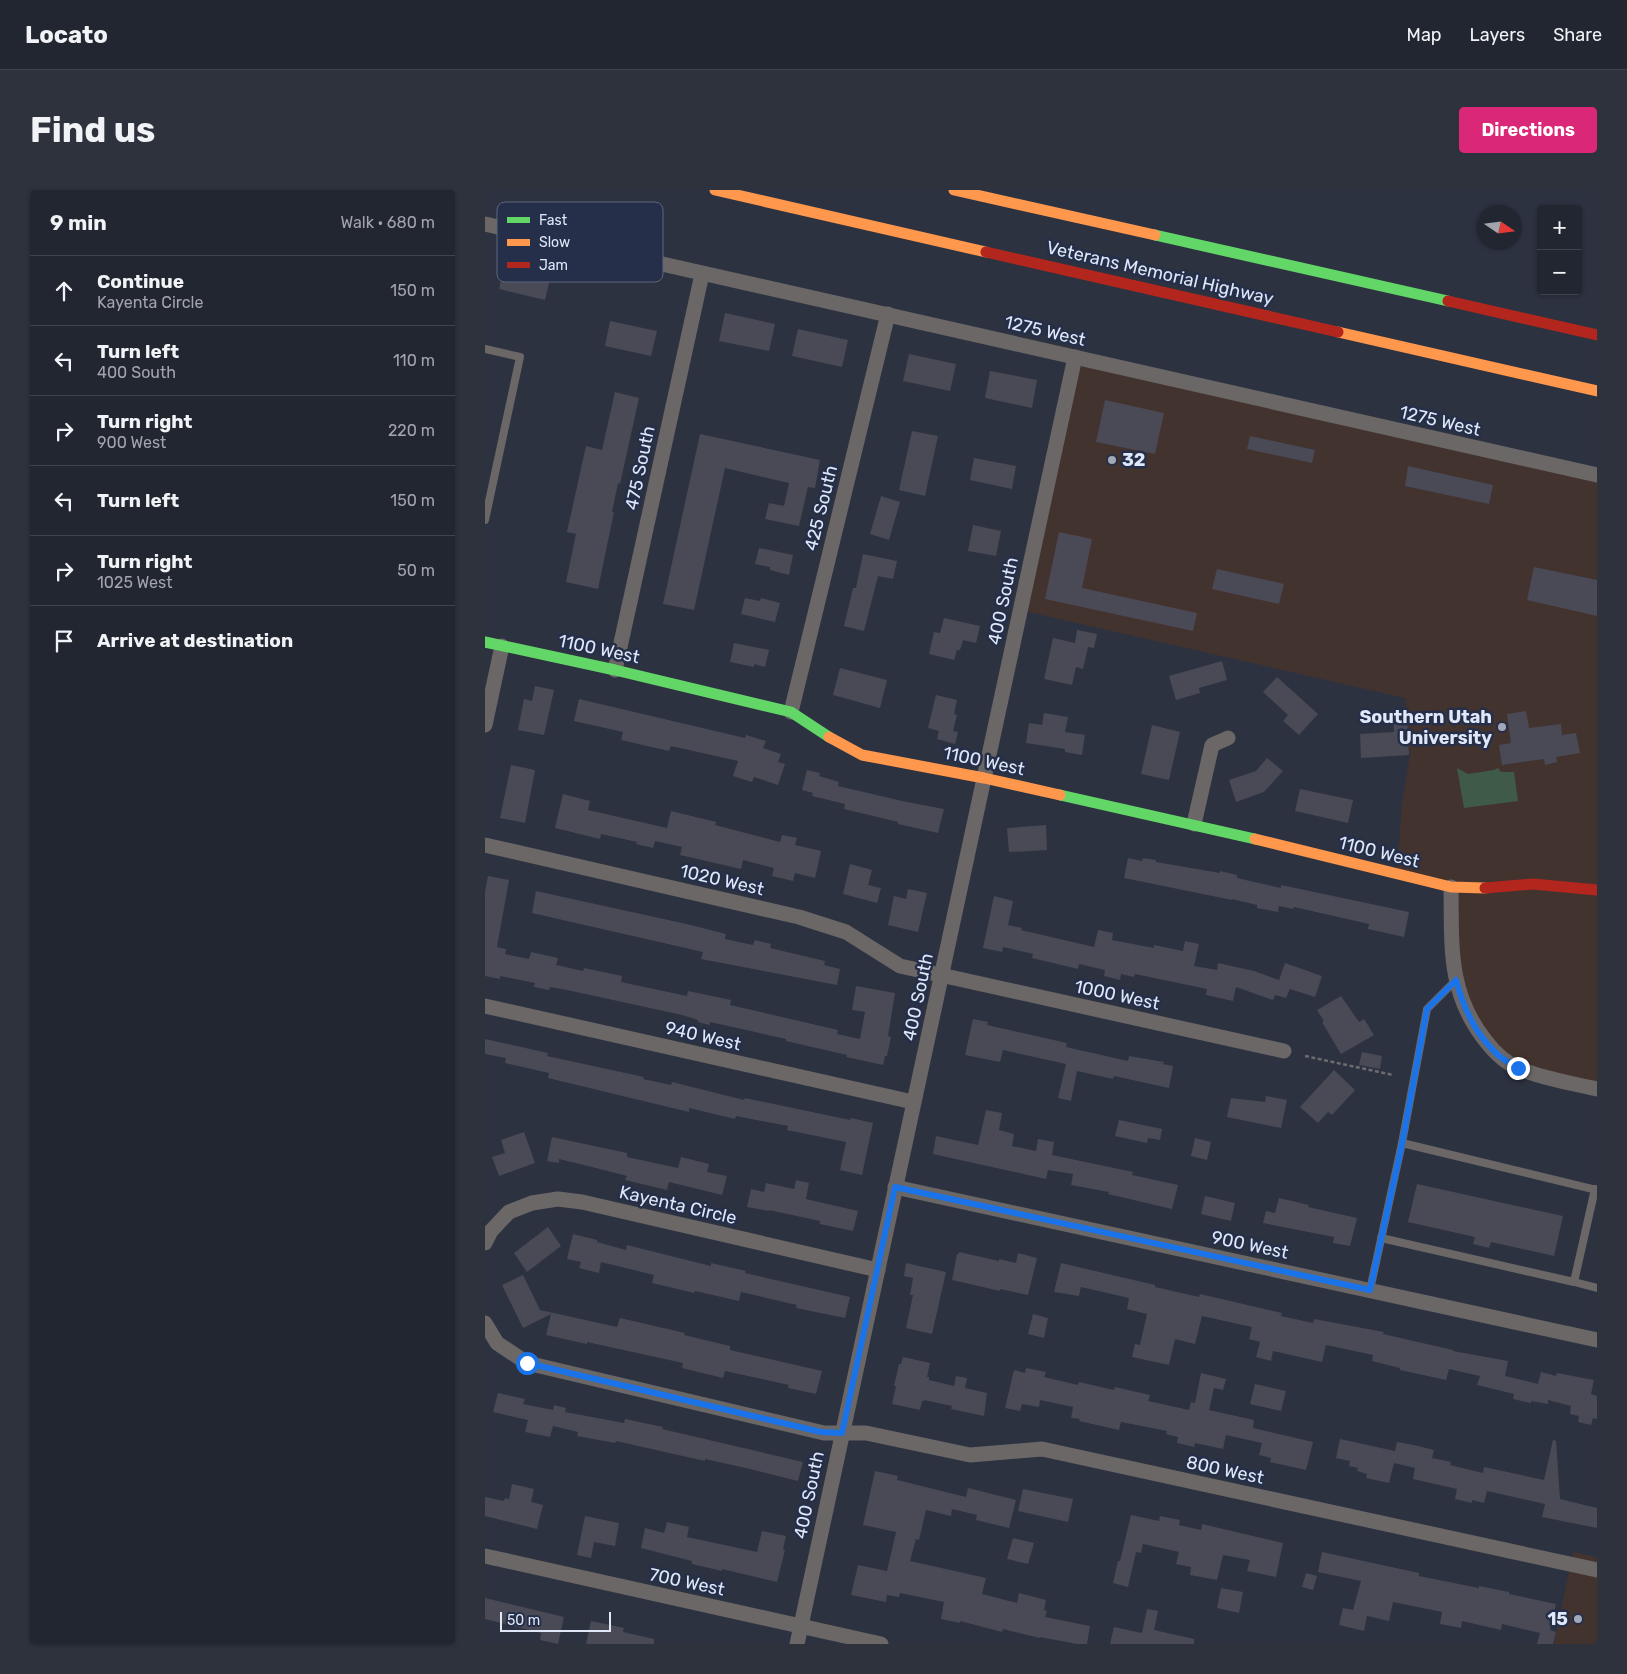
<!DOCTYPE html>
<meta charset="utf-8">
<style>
:root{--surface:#222631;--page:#2e323d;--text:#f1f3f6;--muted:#a2a5ab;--line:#3f434d;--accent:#db2777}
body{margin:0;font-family:Rubik,sans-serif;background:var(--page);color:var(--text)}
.controls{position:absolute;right:15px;top:15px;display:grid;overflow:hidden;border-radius:5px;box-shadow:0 1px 4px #0004}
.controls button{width:45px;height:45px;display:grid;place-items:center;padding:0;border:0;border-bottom:1px solid var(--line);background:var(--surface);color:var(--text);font:25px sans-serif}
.compass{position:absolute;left:992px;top:15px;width:45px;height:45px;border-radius:50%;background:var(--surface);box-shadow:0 1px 4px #0004;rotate:103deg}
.scale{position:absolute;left:15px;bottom:12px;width:111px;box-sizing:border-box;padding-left:5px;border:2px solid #dfe7f8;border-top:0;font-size:14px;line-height:18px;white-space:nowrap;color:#dfe7f8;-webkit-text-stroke:4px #252f49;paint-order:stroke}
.stop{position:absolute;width:15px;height:15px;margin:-11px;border:4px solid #1a73e8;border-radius:50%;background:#fff}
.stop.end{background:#1a73e8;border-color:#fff;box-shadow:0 1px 5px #0008}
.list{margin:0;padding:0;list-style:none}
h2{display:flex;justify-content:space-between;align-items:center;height:65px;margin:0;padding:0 20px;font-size:21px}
h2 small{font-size:16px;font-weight:400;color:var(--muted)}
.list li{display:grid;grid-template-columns:32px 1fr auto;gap:15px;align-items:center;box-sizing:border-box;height:70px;padding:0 20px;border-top:1px solid var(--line)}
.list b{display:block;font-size:19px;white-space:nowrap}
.list p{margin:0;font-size:16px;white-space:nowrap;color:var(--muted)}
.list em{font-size:16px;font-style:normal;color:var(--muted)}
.icon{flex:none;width:28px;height:28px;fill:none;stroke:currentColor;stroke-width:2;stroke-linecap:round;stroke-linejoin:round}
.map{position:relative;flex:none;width:1112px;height:1454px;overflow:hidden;border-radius:5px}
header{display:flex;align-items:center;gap:30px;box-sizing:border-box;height:70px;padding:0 25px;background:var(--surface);border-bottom:1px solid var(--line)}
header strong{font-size:24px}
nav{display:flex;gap:28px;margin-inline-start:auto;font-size:18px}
.intro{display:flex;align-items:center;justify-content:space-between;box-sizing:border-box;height:120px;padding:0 30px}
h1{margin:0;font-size:35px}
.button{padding:12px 22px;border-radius:5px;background:var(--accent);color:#fff;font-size:18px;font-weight:700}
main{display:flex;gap:30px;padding:0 30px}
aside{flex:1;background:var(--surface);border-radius:5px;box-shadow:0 1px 4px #0004}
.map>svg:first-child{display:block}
.education{fill:#43332f}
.green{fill:#3f5b47}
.building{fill:#4a4956}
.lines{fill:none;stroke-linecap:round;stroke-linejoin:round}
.path{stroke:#6c6b6e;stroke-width:2.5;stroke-dasharray:4 2.5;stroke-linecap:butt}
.lane{stroke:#6a6766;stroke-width:8}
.street{stroke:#6a6766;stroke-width:15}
.fast{stroke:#63d668;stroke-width:11}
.slow{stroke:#ff974d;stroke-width:11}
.jam{stroke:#b3261e;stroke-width:11}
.route{stroke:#1a73e8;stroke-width:6}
.poi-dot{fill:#a1a8b8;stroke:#252f49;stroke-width:2}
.labels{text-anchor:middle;stroke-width:5;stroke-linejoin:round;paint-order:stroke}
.street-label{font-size:18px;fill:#dfe7f8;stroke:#252f49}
.poi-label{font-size:18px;font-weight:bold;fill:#dfe7f8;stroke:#252f49;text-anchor:end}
.key{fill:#252f49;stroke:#5d667e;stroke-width:1}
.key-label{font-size:14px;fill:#dfe7f8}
</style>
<header>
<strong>Locato</strong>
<nav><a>Map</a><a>Layers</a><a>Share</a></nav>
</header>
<div class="intro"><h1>Find us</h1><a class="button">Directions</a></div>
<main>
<aside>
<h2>9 min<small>Walk · 680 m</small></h2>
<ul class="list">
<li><svg class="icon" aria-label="ahead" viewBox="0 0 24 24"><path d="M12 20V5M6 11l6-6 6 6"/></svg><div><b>Continue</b><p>Kayenta Circle</p></div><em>150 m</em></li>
<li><svg class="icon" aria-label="left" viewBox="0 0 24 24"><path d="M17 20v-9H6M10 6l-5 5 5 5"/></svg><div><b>Turn left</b><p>400 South</p></div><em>110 m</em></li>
<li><svg class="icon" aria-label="right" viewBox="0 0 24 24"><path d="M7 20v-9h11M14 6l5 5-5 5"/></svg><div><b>Turn right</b><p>900 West</p></div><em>220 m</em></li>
<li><svg class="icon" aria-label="left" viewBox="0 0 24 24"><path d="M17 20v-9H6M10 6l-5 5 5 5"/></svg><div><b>Turn left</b></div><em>150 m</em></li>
<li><svg class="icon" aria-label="right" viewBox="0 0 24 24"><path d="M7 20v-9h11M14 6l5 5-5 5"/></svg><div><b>Turn right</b><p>1025 West</p></div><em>50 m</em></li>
<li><svg class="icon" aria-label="arrive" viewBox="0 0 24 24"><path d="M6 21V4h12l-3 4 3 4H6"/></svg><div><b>Arrive at destination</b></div></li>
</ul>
</aside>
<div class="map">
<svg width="1112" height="1454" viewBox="0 0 1112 1454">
<rect width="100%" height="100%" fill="#2d3241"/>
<g class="education">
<polygon points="590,167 1112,285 1112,899 1033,878 977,812 966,697 912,684 917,613 925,565 920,508 535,420"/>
<polygon points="1088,1362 1112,1367 1112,1454 1069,1454"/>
</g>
<polygon class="green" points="972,578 983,584 1009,580 1013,578 1016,582 1029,582 1033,611 979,618"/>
<g class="building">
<polygon points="20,73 66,84 60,110 14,99"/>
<polygon points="240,123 290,134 284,161 234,151"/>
<polygon points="125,131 172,141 166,166 120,156"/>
<polygon points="313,139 363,150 357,177 307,166"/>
<polygon points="424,164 471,174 465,201 418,191"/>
<polygon points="505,181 552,190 547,218 500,208"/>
<polygon points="130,202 154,208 135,294 133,293 127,322 129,322 113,399 81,392 91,344 82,342 101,256 117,260"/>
<polygon points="620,210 679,223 670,264 611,252"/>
<polygon points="427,241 453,246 440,306 414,300"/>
<polygon points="215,244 335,270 330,298 323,297 314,336 280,329 284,313 299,316 304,293 240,278 209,420 178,414"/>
<polygon points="765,246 830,260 827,273 762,259"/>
<polygon points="489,268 531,276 527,299 485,290"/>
<polygon points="923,276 1008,295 1004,314 920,296"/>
<polygon points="396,306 415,312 404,350 385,344"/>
<polygon points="488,335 516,341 511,366 483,361"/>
<polygon points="574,342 607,349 597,398 712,423 708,441 560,409"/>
<polygon points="274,358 308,365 304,385 285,380 285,377 270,374"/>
<polygon points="378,364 412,371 408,389 393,386 379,441 359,436 368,398 371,398"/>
<polygon points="1049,377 1112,390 1112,426 1042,410"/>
<polygon points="732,379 799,394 794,414 727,399"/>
<polygon points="260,408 275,411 276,408 295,413 290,432 256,424"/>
<polygon points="459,428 495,436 491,453 478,450 475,460 472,460 469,470 444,464 449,442 455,443"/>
<polygon points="592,440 612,444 609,458 603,457 598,479 591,477 587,495 559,489 568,448 590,453"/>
<polygon points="249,453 284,460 280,477 269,474 269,477 245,472"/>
<polygon points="737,471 742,490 714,498 715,503 691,510 684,486"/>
<polygon points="355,478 402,490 395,518 348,505"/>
<polygon points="792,487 833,524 814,545 798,531 803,525 778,502"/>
<polygon points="50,496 69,500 59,545 33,540 39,509 47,511"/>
<polygon points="451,505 472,510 469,524 472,525 468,541 473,542 470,554 452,549 454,541 443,538"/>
<polygon points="94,509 260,548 261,545 281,551 278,558 296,564 293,572 300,574 293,595 269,587 267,592 248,586 253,571 186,556 184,561 136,550 138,542 89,531"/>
<polygon points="1041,521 1044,538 1076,534 1077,545 1091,543 1095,563 1071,567 1072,572 1060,575 1059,569 1017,575 1014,555 1026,553 1022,524"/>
<polygon points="559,523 583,527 580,542 600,545 597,565 580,562 580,559 541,553 544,533 557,535"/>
<polygon points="922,523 924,565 876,568 875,544 909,542 908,524"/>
<polygon points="667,535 695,542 684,590 656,584"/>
<polygon points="782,568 798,581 779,602 751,612 744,590 771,581"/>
<polygon points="26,575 50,580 40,633 15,628"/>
<polygon points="322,580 335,583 334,586 354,592 353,596 417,611 459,619 453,643 413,634 413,632 359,619 360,614 327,606 328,603 317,600"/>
<polygon points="815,599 868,610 863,633 810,621"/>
<polygon points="78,604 105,611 103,620 182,638 186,621 231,632 230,635 295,652 297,645 312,648 310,655 336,661 330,688 310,683 308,691 287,686 289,678 258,670 256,679 195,665 197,657 170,651 168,658 151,654 152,652 116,644 115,649 70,638"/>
<polygon points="561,635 562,660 524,662 522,638"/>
<polygon points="643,668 657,671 658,668 671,670 671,672 735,683 735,681 752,685 752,688 796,698 796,695 924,722 919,747 883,739 884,734 809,717 808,719 794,716 793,722 772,718 772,715 747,709 747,710 639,688"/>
<polygon points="365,674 387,680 383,695 396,698 392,713 358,704"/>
<polygon points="3,686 24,690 12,757 21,759 20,764 44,769 46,762 73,768 71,775 98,781 99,778 137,786 136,792 202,806 203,801 246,810 245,815 353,840 352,844 375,849 380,822 367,820 371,796 410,803 403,846 406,847 402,866 400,866 398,875 361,867 362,865 301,851 301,849 225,832 225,835 213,832 213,830 197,825 82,800 65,797 64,800 49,797 50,793 15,786 15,789 0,786 0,702"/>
<polygon points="423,699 442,703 433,742 403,735 409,706 421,709"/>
<polygon points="51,701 206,735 241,744 240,749 268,755 270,750 286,754 285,758 340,771 339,775 355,779 352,795 216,769 218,762 47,723"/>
<polygon points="509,706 528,711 523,735 537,738 536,740 609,757 613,740 628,743 627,750 669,758 669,755 698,761 700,751 714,754 709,776 732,780 733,773 769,781 794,790 800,773 837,786 830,807 805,799 801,808 790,805 788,810 751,797 748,811 721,805 722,799 650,784 649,787 636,784 635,790 619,786 620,780 594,774 593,779 547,768 548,764 518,757 517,762 498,758"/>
<polygon points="856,806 874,832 879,829 889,845 856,864 837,832 839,831 832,820"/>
<polygon points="488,829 503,832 502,835 582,853 581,857 643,871 644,866 679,872 678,874 688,876 684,898 629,886 628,889 592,881 586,911 573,908 581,874 518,860 515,872 480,865"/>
<polygon points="0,849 63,863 62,866 159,887 158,889 186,895 187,892 259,910 260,908 365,930 366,928 388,933 377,985 355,980 361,952 302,940 303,936 251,926 250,929 204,918 204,922 63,888 64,883 20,873 21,868 0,864"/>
<polygon points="877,862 897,866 895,879 874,875"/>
<polygon points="849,880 870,900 847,925 843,922 833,933 815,917"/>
<polygon points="781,906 802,910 796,938 742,927 746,908 780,912"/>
<polygon points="501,920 517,923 514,940 529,944 527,956 551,961 553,949 569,952 567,965 648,982 647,985 693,995 687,1019 623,1004 624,1002 586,995 588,984 563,980 561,989 448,964 451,946 493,955"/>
<polygon points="634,930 677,939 675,950 663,948 662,953 630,946"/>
<polygon points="39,942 50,973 14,986 7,967 20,963 16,950"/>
<polygon points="67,947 142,963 142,967 193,978 196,967 224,974 222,982 242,986 237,1005 184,992 182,1000 140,990 142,986 103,976 74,969 74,973 62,971"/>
<polygon points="710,948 726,952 722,970 706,966"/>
<polygon points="311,990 324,993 321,1009 373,1021 368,1041 335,1034 335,1031 284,1020 284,1021 262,1017 266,999 279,1002 281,993 309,999"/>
<polygon points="932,994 1078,1026 1069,1066 1006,1052 1004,1058 988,1054 990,1047 923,1032"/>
<polygon points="720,1006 750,1013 746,1031 716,1024"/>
<polygon points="794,1008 824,1015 823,1017 872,1028 865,1056 848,1053 849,1047 778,1033 781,1021 790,1023"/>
<polygon points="63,1037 76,1056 42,1082 29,1063"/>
<polygon points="88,1044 112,1050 112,1052 141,1060 142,1055 226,1076 226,1073 261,1081 260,1083 365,1107 360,1128 311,1118 312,1115 256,1102 254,1111 210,1101 209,1103 167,1093 169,1085 116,1072 114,1083 94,1078 96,1072 82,1069"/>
<polygon points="474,1062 514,1071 514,1069 531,1073 533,1063 552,1068 543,1105 515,1099 515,1101 467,1090 472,1064 474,1064"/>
<polygon points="421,1073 461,1082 447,1144 421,1138 428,1105 425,1105 428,1088 419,1086"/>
<polygon points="576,1073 670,1095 670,1097 714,1107 715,1104 797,1123 796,1126 828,1133 829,1129 899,1142 898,1144 968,1160 968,1161 1023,1171 1020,1186 1053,1194 1056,1182 1071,1186 1072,1183 1109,1190 1106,1204 1112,1206 1112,1229 1108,1228 1106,1235 1093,1232 1094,1226 1085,1224 1086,1216 1063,1210 1063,1214 1046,1211 1046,1213 1028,1209 1029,1204 992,1195 995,1186 964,1179 961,1190 915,1180 915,1178 887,1171 888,1165 841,1155 837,1172 788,1161 786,1171 771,1167 775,1152 764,1149 767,1137 717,1126 710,1154 690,1149 684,1175 647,1167 650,1154 655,1155 662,1124 642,1119 644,1108 596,1097 594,1106 569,1102"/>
<polygon points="38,1085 55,1120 132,1137 135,1128 200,1143 199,1145 245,1156 245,1160 337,1181 331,1204 303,1198 304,1195 240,1181 238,1188 197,1178 198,1173 102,1152 102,1154 61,1145 66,1124 38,1138 17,1095"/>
<polygon points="548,1124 563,1128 559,1148 543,1144"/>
<polygon points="418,1167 445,1173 442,1187 444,1187 444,1190 469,1196 471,1186 482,1188 480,1198 502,1203 499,1226 466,1219 467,1216 439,1210 439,1211 437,1211 435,1220 407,1214 411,1196 409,1196 414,1174 416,1174"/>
<polygon points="541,1178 561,1182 559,1187 593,1195 594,1192 629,1200 630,1197 665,1205 663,1211 704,1220 706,1212 710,1213 716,1183 741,1189 738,1200 729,1198 724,1220 769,1230 768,1238 828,1252 821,1280 785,1272 786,1268 774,1265 777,1253 741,1245 738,1259 710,1253 709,1257 692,1253 693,1247 681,1244 682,1241 636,1232 634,1240 594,1231 595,1229 586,1228 588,1217 555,1210 554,1217 537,1214 535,1221 520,1218 529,1180 540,1183"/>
<polygon points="770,1194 801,1201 796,1221 765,1214"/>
<polygon points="13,1203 40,1209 38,1214 68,1220 69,1215 81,1218 80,1222 139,1233 140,1229 178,1237 177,1239 318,1272 313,1291 265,1279 220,1269 220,1271 131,1251 130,1253 92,1246 93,1242 68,1236 65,1247 40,1242 43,1230 8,1222"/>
<polygon points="855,1249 910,1261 912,1252 929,1255 949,1260 947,1268 966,1272 965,1275 998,1283 999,1277 1059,1290 1068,1250 1071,1251 1075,1309 1112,1318 1112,1338 1057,1327 1060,1314 1002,1301 999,1313 987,1310 987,1313 970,1309 972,1299 928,1289 930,1278 909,1273 904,1293 881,1288 882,1284 872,1281 873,1278 864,1276 865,1271 851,1268"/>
<polygon points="390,1281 413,1286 412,1290 481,1307 483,1298 531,1310 524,1338 491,1330 492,1325 467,1319 466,1326 441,1320 434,1350 431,1349 425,1371 501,1388 497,1404 532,1413 534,1403 561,1410 559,1420 562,1421 560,1427 605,1436 602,1454 592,1454 555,1447 555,1448 518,1439 517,1442 475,1431 475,1433 456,1429 459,1412 415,1403 414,1407 402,1405 401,1412 366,1405 373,1375 402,1381 411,1342 378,1335"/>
<polygon points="27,1294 49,1299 46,1312 58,1315 52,1339 0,1326 0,1307 19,1311 20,1308 24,1309"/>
<polygon points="538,1299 588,1309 583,1332 533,1321"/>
<polygon points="646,1325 674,1331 675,1326 695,1330 694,1335 716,1340 717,1334 798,1353 791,1387 762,1381 765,1370 738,1365 732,1390 705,1385 706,1377 691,1374 694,1362 658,1354 656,1363 651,1362 643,1397 628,1393 633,1371 635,1371"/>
<polygon points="100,1326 134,1333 130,1356 109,1352 106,1368 92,1365"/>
<polygon points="182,1332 204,1337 202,1347 272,1362 277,1341 301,1346 298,1359 300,1360 292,1392 237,1379 237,1381 207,1374 207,1371 156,1358 160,1338 179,1343"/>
<polygon points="528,1348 549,1353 543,1374 522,1369"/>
<polygon points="837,1362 934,1383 934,1386 994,1398 994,1396 1024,1402 1024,1404 1071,1414 1065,1440 1071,1442 1068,1454 1052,1454 1055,1443 1017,1434 1016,1440 977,1431 976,1438 955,1434 957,1422 908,1412 904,1431 882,1426 879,1441 854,1435 858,1418 868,1420 876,1391 833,1382"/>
<polygon points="821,1383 832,1386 828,1400 817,1397"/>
<polygon points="736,1398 758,1402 754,1423 732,1418"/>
<polygon points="0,1408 79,1427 73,1454 55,1450 56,1443 0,1429"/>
<polygon points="662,1419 673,1421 669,1440 709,1449 709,1454 625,1454 629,1437 657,1443"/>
<polygon points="106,1431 139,1438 138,1442 169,1449 169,1454 101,1454"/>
</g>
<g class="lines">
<polyline class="path" points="820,866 908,885"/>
<g class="lane">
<polyline points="0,159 35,167 0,330"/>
<polyline points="917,953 942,819 971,790"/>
<polyline points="896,1048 1089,1092 1110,999"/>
<polyline points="1089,1092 1112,1098"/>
<polyline points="885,1100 917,953 1112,1000"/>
</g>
<g class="street">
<polyline points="0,34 1112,285"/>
<polyline points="130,480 217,84"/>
<polyline points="306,522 403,124"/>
<polyline points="0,535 17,456"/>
<polyline points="709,634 727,555 743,548"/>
<polyline points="0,655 314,727 361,742 415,776 799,861"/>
<path d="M 966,697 C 967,754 962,802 1000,850 C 1009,862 1020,873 1035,879 C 1059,889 1086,893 1112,899"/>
<polyline points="0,816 428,912"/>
<polyline points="410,997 1112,1150"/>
<polyline points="0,1053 6,1041 24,1022 47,1013 73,1009 97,1012 393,1080"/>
<polyline points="0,1133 12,1153 42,1173 339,1243 381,1243 485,1265 557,1259 1112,1380"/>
<polyline points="0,1366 396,1454"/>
<polyline points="312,1454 590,167"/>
</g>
<g class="fast">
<polyline points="670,45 963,111"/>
<polyline points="0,452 130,480 306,522 344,547"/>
<polyline points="575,605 770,649"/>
</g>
<g class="slow">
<polyline points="230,0 501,62"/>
<polyline points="469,0 670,45"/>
<polyline points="853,142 1112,201"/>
<polyline points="344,547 377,565 499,588 575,605"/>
<polyline points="770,649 966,697 1000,698"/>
</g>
<g class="jam">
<polyline points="501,62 853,142"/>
<polyline points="963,111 1112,145"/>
<polyline points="1000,698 1048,694 1112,700"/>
</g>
</g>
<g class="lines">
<path class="route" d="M 42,1173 L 336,1242 L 357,1243 L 410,997 L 885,1100 L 917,954 L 942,819 L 971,790 C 978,817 989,842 1010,862 C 1016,869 1025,873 1033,878"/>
</g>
<g class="poi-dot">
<circle cx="627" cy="270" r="5"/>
<circle cx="1017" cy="537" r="5"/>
<circle cx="1093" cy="1429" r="5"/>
</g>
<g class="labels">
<g class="street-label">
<text transform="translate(675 83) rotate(13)" y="6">Veterans Memorial Highway</text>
<text transform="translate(560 141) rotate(13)" y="6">1275 West</text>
<text transform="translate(955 231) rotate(13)" y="6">1275 West</text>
<text transform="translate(155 278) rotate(-78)" y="6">475 South</text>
<text transform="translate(336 318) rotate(-76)" y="6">425 South</text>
<text transform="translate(518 411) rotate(-78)" y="6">400 South</text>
<text transform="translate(114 459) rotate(12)" y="6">1100 West</text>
<text transform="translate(499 571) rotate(12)" y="6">1100 West</text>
<text transform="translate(894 662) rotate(14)" y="6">1100 West</text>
<text transform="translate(237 690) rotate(13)" y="6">1020 West</text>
<text transform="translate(632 805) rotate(12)" y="6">1000 West</text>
<text transform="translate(433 807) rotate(-78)" y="6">400 South</text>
<text transform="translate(218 846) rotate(13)" y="6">940 West</text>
<text transform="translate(193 1015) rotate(13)" y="6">Kayenta Circle</text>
<text transform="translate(765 1055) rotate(12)" y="6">900 West</text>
<text transform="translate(740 1280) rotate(12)" y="6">800 West</text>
<text transform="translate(324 1305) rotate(-78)" y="6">400 South</text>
<text transform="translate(202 1392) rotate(12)" y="6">700 West</text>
</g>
<g class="poi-label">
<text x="637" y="276" text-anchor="start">32</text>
<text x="1007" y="533">Southern Utah<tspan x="1007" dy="21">University</tspan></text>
<text x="1083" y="1435">15</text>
</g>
</g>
<rect x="12" y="12" width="166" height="80" rx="8" class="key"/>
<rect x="22" y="27" width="23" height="6" fill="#63d668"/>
<rect x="22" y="49" width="23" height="7" fill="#ff974d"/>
<rect x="22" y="72" width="23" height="6" fill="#b3261e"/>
<g class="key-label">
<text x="54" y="35">Fast</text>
<text x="54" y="57">Slow</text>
<text x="54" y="80">Jam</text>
</g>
</svg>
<div class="controls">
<button>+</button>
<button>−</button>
</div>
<svg class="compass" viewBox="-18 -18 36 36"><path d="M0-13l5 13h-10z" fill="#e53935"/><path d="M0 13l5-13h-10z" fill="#a2a5ab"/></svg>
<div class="scale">50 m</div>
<div class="stop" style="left:42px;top:1173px"></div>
<div class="stop end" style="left:1033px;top:878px"></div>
</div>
</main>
